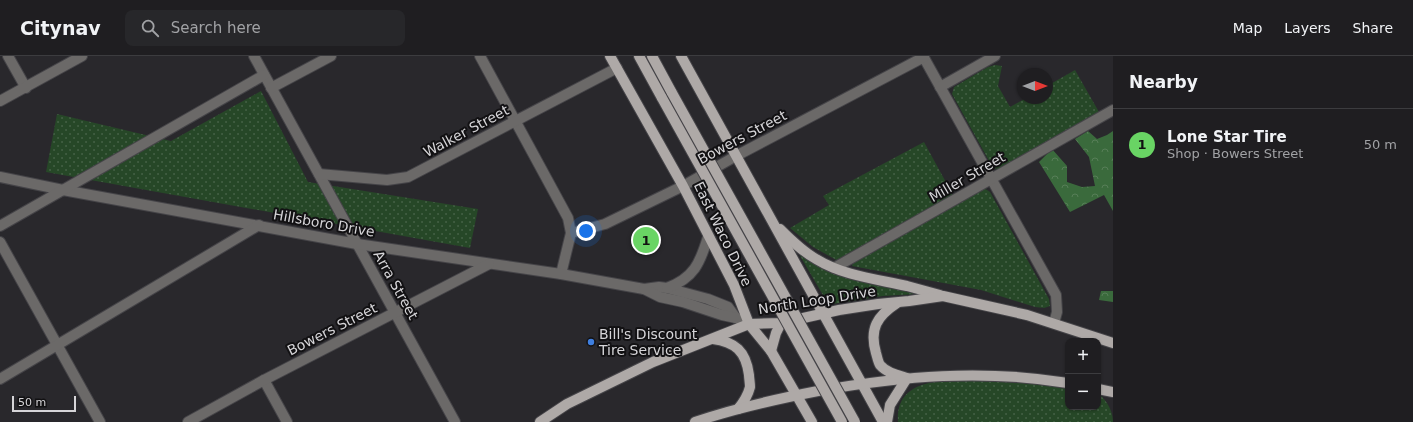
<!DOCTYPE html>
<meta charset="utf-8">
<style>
:root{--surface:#1f1e21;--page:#27272a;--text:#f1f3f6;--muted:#a1a2a5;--line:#3c3c3f;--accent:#69d464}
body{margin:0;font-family:"DejaVu Sans",sans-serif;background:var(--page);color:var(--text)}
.controls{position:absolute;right:12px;bottom:12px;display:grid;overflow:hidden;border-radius:8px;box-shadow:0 1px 3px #0004}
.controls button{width:36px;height:36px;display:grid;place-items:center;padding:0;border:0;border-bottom:1px solid var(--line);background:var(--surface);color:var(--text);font:20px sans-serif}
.compass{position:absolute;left:1017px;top:12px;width:36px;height:36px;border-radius:50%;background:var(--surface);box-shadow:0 1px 3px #0004;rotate:90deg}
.scale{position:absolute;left:12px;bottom:10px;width:64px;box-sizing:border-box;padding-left:4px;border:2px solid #d6d5d8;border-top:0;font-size:11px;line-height:14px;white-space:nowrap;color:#d6d5d8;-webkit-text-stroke:3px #121113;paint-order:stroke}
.you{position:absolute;left:586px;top:175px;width:14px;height:14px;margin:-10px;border:3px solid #fff;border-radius:50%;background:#1a73e8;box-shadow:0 0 0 6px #1a73e833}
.badge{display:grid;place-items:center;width:26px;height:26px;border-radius:50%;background:var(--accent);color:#111;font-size:13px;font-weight:700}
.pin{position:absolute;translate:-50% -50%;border:2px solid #fff;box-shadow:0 1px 4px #0006}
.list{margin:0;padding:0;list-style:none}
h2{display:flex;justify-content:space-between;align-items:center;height:52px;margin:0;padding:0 16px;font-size:17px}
h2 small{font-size:13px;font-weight:400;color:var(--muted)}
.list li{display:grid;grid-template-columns:26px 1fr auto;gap:12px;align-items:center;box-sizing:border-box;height:72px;padding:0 16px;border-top:1px solid var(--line)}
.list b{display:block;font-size:15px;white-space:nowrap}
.list p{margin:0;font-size:13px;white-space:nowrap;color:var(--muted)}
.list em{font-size:13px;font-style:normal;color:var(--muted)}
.icon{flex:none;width:22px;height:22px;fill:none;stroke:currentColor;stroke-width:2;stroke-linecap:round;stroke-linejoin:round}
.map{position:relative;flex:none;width:1113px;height:366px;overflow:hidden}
header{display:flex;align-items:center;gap:24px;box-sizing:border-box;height:56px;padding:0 20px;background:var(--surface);border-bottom:1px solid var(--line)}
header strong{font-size:19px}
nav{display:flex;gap:22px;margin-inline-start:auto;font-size:14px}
.search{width:280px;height:36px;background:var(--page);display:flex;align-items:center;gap:10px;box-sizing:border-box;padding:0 14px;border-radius:8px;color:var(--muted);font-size:15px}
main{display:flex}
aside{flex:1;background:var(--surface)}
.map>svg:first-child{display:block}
.grass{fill:url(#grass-dots)}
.forest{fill:url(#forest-crowns)}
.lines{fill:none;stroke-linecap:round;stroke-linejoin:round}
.minor-casing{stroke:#454448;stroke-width:12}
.major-casing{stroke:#454448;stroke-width:12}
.minor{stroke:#6b6968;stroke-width:10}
.major{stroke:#aea9a7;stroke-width:10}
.major-bridge-casing{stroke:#454448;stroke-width:12;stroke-linecap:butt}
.major-bridge{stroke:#aea9a7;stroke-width:10}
.shop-dot{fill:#3f7fe0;stroke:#121113;stroke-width:1.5}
.labels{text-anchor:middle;stroke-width:4;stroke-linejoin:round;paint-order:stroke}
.street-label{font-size:14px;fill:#d6d5d8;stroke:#121113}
.poi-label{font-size:14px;fill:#d6d5d8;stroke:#121113;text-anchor:start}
</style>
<header>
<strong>Citynav</strong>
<div class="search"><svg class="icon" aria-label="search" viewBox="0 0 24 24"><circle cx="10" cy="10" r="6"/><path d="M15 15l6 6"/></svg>Search here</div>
<nav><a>Map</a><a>Layers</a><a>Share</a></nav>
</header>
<main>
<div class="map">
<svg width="1113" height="366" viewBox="0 0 1113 366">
<defs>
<pattern id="grass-dots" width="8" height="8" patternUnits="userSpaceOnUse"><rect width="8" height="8" fill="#264727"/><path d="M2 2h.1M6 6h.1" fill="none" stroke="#456146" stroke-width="1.8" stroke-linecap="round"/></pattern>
<pattern id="forest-crowns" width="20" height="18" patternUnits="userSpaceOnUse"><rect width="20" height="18" fill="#3a6a3c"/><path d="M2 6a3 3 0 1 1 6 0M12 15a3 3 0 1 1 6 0" fill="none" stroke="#567e57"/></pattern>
</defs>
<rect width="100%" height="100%" fill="#29282c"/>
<g class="grass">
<polygon points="995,9 1002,10 998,30 1010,51 1026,42 1047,42 1047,30 1075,14 1099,56 998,113 993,112 952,38 954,31 988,11"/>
<polygon points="261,35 308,126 478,153 470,192 46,116 57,58 171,85"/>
<polygon points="924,86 954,141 840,206 813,191 790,172 829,149 823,140"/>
<polygon points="984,132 990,136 1049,243 1050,250 1044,252 1035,251 981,234 852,210 854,204"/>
<polygon points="799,198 836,218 858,225 919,235 917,238 883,240 832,248 827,246"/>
<path d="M 984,324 L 1026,326 L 1068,333 L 1068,351 L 1098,351 L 1099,338 C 1107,345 1113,355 1113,366 L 898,366 C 895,318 952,325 984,324 Z"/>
</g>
<g class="forest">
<polygon points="1088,75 1097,83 1107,79 1113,75 1113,155 1104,139 1070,156 1039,106 1052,93 1067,110 1067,126 1082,131 1095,130 1089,101 1075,83"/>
<polygon points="1101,235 1113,235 1113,246 1099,244"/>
</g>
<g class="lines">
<g class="minor-casing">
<g id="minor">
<polyline points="8,0 26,32"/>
<polyline points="254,0 455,366"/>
<polyline points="480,0 568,162 571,177 561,218"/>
<polyline points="923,0 1056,239 1057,256 1054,267"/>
<polyline points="940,31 995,0"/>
<polyline points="271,32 331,0"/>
<polyline points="0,45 82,0"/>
<polyline points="319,118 387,124 408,121 617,12"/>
<polyline points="0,121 63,134 357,188 561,218 644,233 659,231 667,232 708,243 728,251 736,262"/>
<polyline points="0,170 264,19"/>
<polyline points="571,177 605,168 683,130 736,100 924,1"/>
<polyline points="0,186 100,366"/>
<polyline points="834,212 1113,54"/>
<path d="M 667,232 C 694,222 700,207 708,181"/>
<polyline points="644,233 660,241 683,246 722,259 736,262 749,268"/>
<polyline points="0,323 259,169"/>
<polyline points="264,324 287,366"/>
<polyline points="188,366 264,324 489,208"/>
</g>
</g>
<g class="major-casing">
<g id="major">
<polyline points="610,0 683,130 734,229 749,268 771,295 812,366"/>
<polyline points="639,0 662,42"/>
<polyline points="652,0 672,37"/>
<polyline points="681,0 883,366"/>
<path d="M 780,173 C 791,184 802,195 816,203 C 844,220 876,223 907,230 C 918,233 929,236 940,239"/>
<path d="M 713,283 C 735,286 746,295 749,319 C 749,322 750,327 750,331 C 748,339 743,347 738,353"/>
<polyline points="771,295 776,277 781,267"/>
<polyline points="1098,333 1113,336"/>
<polyline points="540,366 567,348 653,306 749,268 781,267 839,254 878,248 909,245 943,240 1027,259 1113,287"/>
<path d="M 695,366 C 735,352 777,343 818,335 C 903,320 982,313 1068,327"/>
<path d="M 887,366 L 890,349 L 907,322 C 897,319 887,317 880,309 C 878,306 877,300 876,297 C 869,273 877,260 897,247"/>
</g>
</g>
<use href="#minor" class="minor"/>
<use href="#major" class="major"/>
<g class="major-bridge-casing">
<g id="major-bridge">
<polyline points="672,37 855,366"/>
<polyline points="662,42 842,366"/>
</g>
</g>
<use href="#major-bridge" class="major-bridge"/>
</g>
<circle class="shop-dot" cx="591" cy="286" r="4"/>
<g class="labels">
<g class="street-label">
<text transform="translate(466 75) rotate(-28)" y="5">Walker Street</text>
<text transform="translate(742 81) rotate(-28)" y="5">Bowers Street</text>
<text transform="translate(967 121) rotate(-30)" y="5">Miller Street</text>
<text transform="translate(324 167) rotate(10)" y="5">Hillsboro Drive</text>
<text transform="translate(723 178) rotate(64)" y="5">East Waco Drive</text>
<text transform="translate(396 229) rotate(61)" y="5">Arra Street</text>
<text transform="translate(817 244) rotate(-9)" y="5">North Loop Drive</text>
<text transform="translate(332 273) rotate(-27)" y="5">Bowers Street</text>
</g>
<g class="poi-label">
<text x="599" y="283">Bill's Discount<tspan x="599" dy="16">Tire Service</tspan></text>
</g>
</g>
</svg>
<div class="controls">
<button>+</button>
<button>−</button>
</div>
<svg class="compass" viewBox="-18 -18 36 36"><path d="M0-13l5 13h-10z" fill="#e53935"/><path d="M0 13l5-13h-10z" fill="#a1a2a5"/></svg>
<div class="scale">50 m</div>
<div class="you"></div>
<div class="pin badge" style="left:646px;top:184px">1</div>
</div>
<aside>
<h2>Nearby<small></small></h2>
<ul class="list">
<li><span class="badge">1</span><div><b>Lone Star Tire</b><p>Shop · Bowers Street</p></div><em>50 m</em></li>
</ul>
</aside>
</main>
